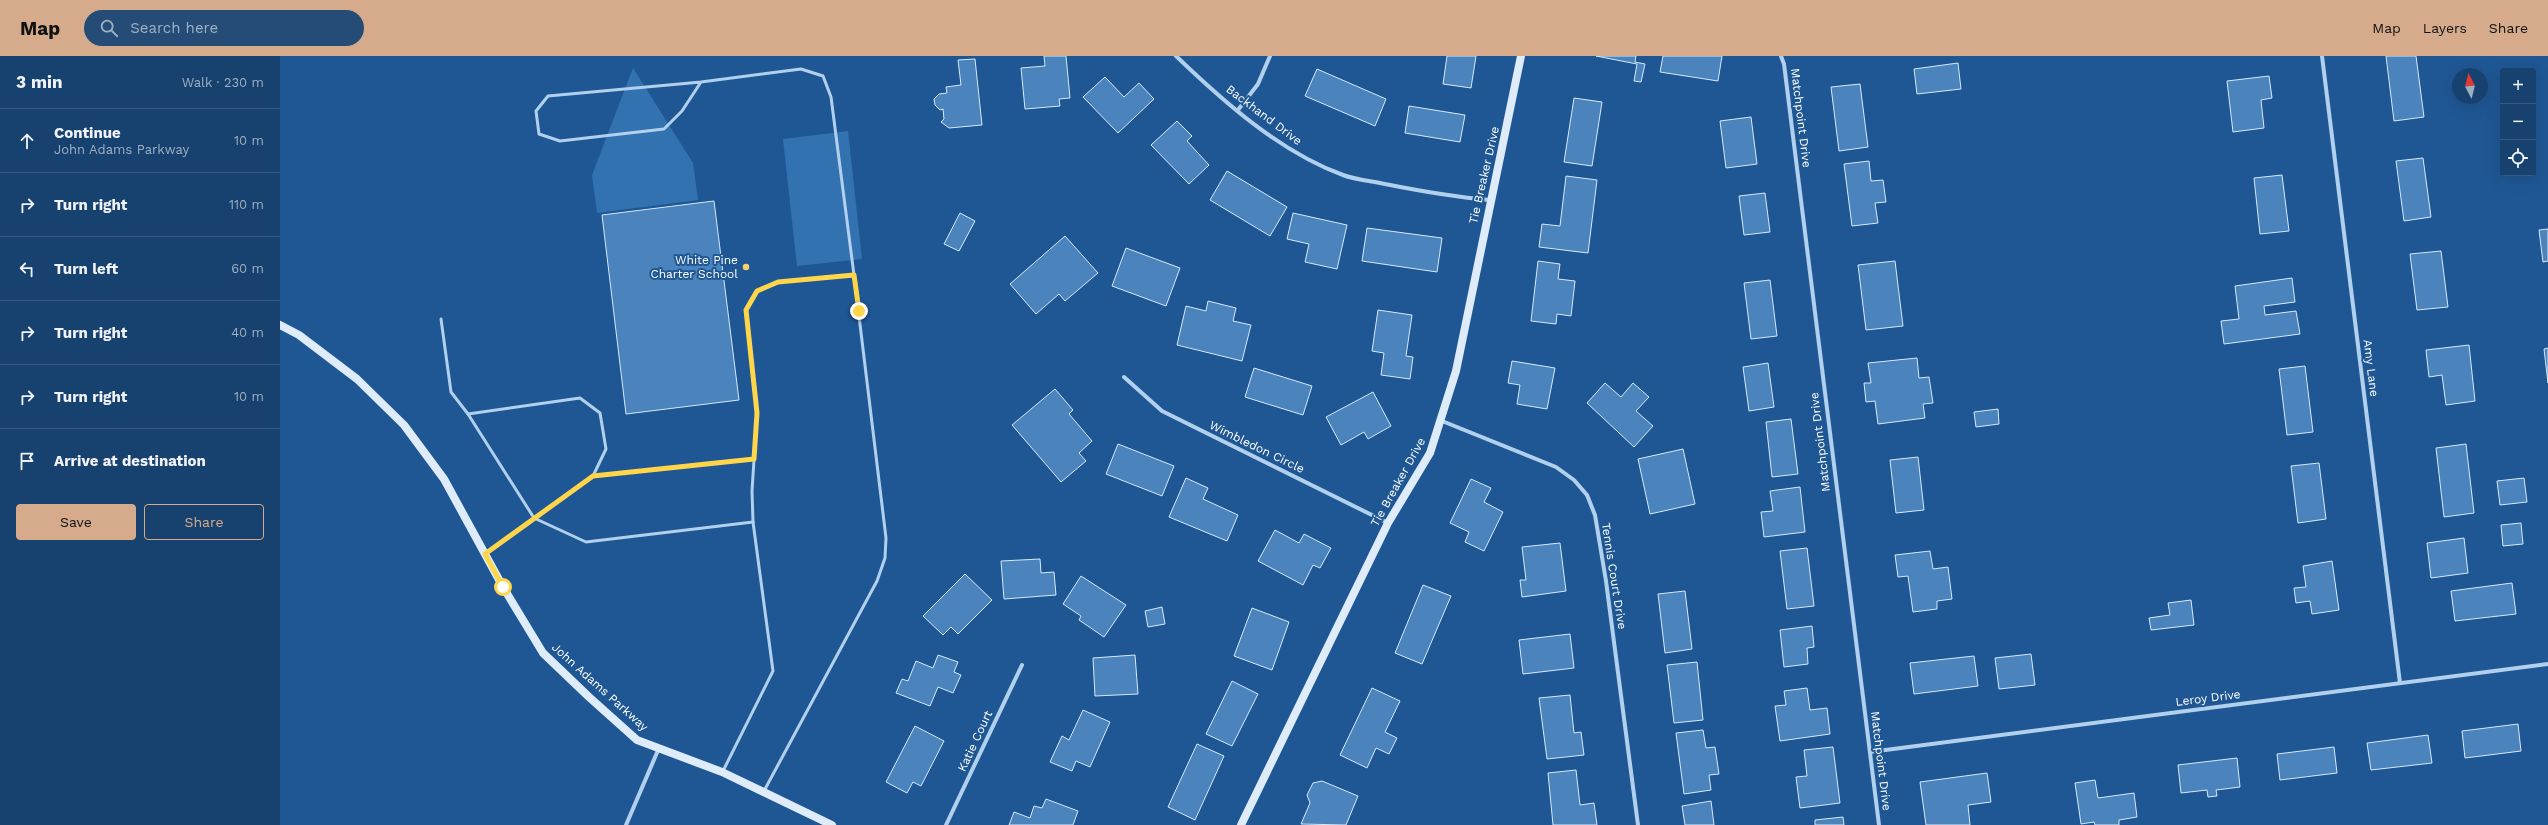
<!DOCTYPE html>
<meta charset="utf-8">
<style>
:root{--surface:#17416f;--page:#244c77;--text:#f1f3f6;--muted:#9eafc3;--line:#365a82;--accent:#d6ab8b}
body{margin:0;font-family:"Work Sans",sans-serif;background:var(--page);color:var(--text)}
.controls{position:absolute;right:12px;top:12px;display:grid;overflow:hidden;border-radius:4px;box-shadow:0 4px 16px #0002}
.controls button{width:36px;height:36px;display:grid;place-items:center;padding:0;border:0;border-bottom:1px solid var(--line);background:var(--surface);color:var(--text);font:20px sans-serif}
.compass{position:absolute;left:2172px;top:12px;width:36px;height:36px;border-radius:50%;background:var(--surface);box-shadow:0 4px 16px #0002;rotate:353deg}
.stop{position:absolute;width:12px;height:12px;margin:-9px;border:3px solid #ffd54a;border-radius:50%;background:#fff}
.stop.end{background:#ffd54a;border-color:#fff;box-shadow:0 1px 4px #0008}
.list{margin:0;padding:0;list-style:none}
h2{display:flex;justify-content:space-between;align-items:center;height:52px;margin:0;padding:0 16px;font-size:17px}
h2 small{font-size:13px;font-weight:400;color:var(--muted)}
.list li{display:grid;grid-template-columns:26px 1fr auto;gap:12px;align-items:center;box-sizing:border-box;height:64px;padding:0 16px;border-top:1px solid var(--line)}
.list b{display:block;font-size:15px;white-space:nowrap}
.list p{margin:0;font-size:13px;white-space:nowrap;color:var(--muted)}
.list em{font-size:13px;font-style:normal;color:var(--muted)}
.actions{display:flex;gap:8px;padding:12px 16px}
.actions a{flex:1;padding:9px 0;border:1px solid var(--accent);border-radius:4px;text-align:center;font-size:14px;color:var(--accent)}
.actions .main{background:var(--accent);color:#111}
.icon{flex:none;width:22px;height:22px;fill:none;stroke:currentColor;stroke-width:2;stroke-linecap:round;stroke-linejoin:round}
.map{position:relative;flex:none;width:2268px;height:769px;overflow:hidden}
header{display:flex;align-items:center;gap:24px;box-sizing:border-box;height:56px;padding:0 20px;background:var(--accent);color:#111}
header strong{font-size:19px}
nav{display:flex;gap:22px;margin-inline-start:auto;font-size:14px}
.search{width:280px;height:36px;background:var(--page);display:flex;align-items:center;gap:10px;box-sizing:border-box;padding:0 14px;border-radius:22px;color:var(--muted);font-size:15px}
main{display:flex}
aside{flex:1;background:var(--surface)}
.map>svg:first-child{display:block}
.green{fill:#3272b1}
.building{fill:#4b83bc;stroke:#d7e9fa}
.lines{fill:none;stroke-linecap:round;stroke-linejoin:round}
.lane{stroke:#b1d0ee;stroke-width:3}
.street{stroke:#b1d0ee;stroke-width:4}
.secondary{stroke:#deecfa;stroke-width:8}
.route{stroke:#ffd54a;stroke-width:5}
.poi-dot{fill:#fcce71;stroke:#1f5794;stroke-width:1.5}
.labels{text-anchor:middle;stroke-width:4;stroke-linejoin:round;paint-order:stroke}
.street-label{font-size:12px;fill:#fff;stroke:#1f5794}
.poi-label{font-size:12px;fill:#fff;stroke:#1f5794;text-anchor:end}
</style>
<header>
<strong>Map</strong>
<div class="search"><svg class="icon" aria-label="search" viewBox="0 0 24 24"><circle cx="10" cy="10" r="6"/><path d="M15 15l6 6"/></svg>Search here</div>
<nav><a>Map</a><a>Layers</a><a>Share</a></nav>
</header>
<main>
<aside>
<h2>3 min<small>Walk · 230 m</small></h2>
<ul class="list">
<li><svg class="icon" aria-label="ahead" viewBox="0 0 24 24"><path d="M12 20V5M6 11l6-6 6 6"/></svg><div><b>Continue</b><p>John Adams Parkway</p></div><em>10 m</em></li>
<li><svg class="icon" aria-label="right" viewBox="0 0 24 24"><path d="M7 20v-9h11M14 6l5 5-5 5"/></svg><div><b>Turn right</b></div><em>110 m</em></li>
<li><svg class="icon" aria-label="left" viewBox="0 0 24 24"><path d="M17 20v-9H6M10 6l-5 5 5 5"/></svg><div><b>Turn left</b></div><em>60 m</em></li>
<li><svg class="icon" aria-label="right" viewBox="0 0 24 24"><path d="M7 20v-9h11M14 6l5 5-5 5"/></svg><div><b>Turn right</b></div><em>40 m</em></li>
<li><svg class="icon" aria-label="right" viewBox="0 0 24 24"><path d="M7 20v-9h11M14 6l5 5-5 5"/></svg><div><b>Turn right</b></div><em>10 m</em></li>
<li><svg class="icon" aria-label="arrive" viewBox="0 0 24 24"><path d="M6 21V4h12l-3 4 3 4H6"/></svg><div><b>Arrive at destination</b></div></li>
</ul>
<div class="actions"><a class="main">Save</a><a>Share</a></div>
</aside>
<div class="map">
<svg width="2268" height="769" viewBox="0 0 2268 769">
<rect width="100%" height="100%" fill="#1f5794"/>
<g class="green">
<polygon points="353,12 413,107 418,144 317,157 312,119"/>
<polygon points="568,75 582,203 517,210 503,83"/>
</g>
<g class="building">
<polygon points="764,0 786,0 790,42 779,43 780,50 745,53 741,12 765,10"/>
<polygon points="1167,0 1196,0 1191,32 1163,28"/>
<polygon points="1316,0 1356,0 1355,6 1365,8 1361,26 1354,25 1357,8"/>
<polygon points="1383,0 1442,0 1438,25 1380,16"/>
<polygon points="2106,0 2136,0 2144,61 2114,65"/>
<polygon points="695,3 702,69 669,72 661,66 664,63 663,53 660,54 655,49 654,43 659,38 667,37 666,31 681,29 678,4"/>
<polygon points="1678,7 1681,33 1637,38 1634,13"/>
<polygon points="1037,13 1106,43 1095,70 1025,40"/>
<polygon points="1989,20 1992,42 1981,44 1984,72 1953,76 1947,25"/>
<polygon points="825,21 844,41 859,27 874,43 838,77 803,41"/>
<polygon points="1580,28 1588,91 1559,95 1551,31"/>
<polygon points="1294,42 1322,46 1312,110 1284,106"/>
<polygon points="1129,50 1185,59 1180,86 1125,77"/>
<polygon points="1471,61 1477,108 1446,112 1440,65"/>
<polygon points="897,65 912,80 907,85 929,109 909,128 871,89"/>
<polygon points="2143,102 2151,161 2124,165 2116,105"/>
<polygon points="1589,105 1591,125 1603,124 1606,146 1595,147 1598,167 1572,170 1564,108"/>
<polygon points="947,115 1007,151 990,180 930,144"/>
<polygon points="2002,119 2009,175 1980,178 1974,122"/>
<polygon points="1286,120 1317,124 1308,197 1259,191 1262,168 1280,170"/>
<polygon points="1485,137 1490,176 1464,179 1459,140"/>
<polygon points="434,145 459,344 346,358 322,159"/>
<polygon points="680,157 695,165 679,195 664,188"/>
<polygon points="1013,157 1067,169 1057,213 1025,206 1029,188 1007,183"/>
<polygon points="1087,172 1162,182 1157,216 1082,205"/>
<polygon points="2268,173 2268,205 2263,206 2259,174"/>
<polygon points="785,180 818,217 785,245 779,238 756,258 730,228"/>
<polygon points="846,192 900,212 886,250 832,230"/>
<polygon points="2161,195 2168,251 2137,254 2130,198"/>
<polygon points="1258,205 1280,208 1278,223 1295,225 1291,260 1277,258 1276,268 1251,265"/>
<polygon points="1615,205 1623,270 1586,274 1578,209"/>
<polygon points="2012,222 2015,246 1984,250 1985,259 2016,255 2020,278 1944,288 1941,265 1959,263 1955,230"/>
<polygon points="1490,224 1497,280 1471,283 1464,227"/>
<polygon points="928,245 956,252 953,265 971,269 962,305 897,289 906,250 926,255"/>
<polygon points="1098,254 1132,259 1126,300 1133,301 1130,323 1101,319 1104,297 1092,295"/>
<polygon points="2189,289 2195,345 2166,349 2162,319 2149,321 2146,294"/>
<polygon points="2268,292 2268,327 2264,293"/>
<polygon points="1637,302 1639,322 1649,321 1653,347 1643,348 1645,362 1598,368 1595,345 1586,346 1584,327 1591,327 1588,307"/>
<polygon points="1232,305 1275,312 1267,353 1237,348 1240,329 1228,327"/>
<polygon points="1488,307 1494,351 1469,355 1463,311"/>
<polygon points="2025,310 2033,376 2007,379 1999,313"/>
<polygon points="974,312 1032,330 1023,359 965,341"/>
<polygon points="1325,327 1341,341 1353,327 1369,341 1356,355 1373,370 1354,391 1307,347"/>
<polygon points="775,333 793,354 789,358 812,385 799,397 806,405 781,426 732,369"/>
<polygon points="1093,336 1111,370 1088,383 1084,376 1061,389 1046,361"/>
<polygon points="1718,353 1719,368 1696,371 1694,356"/>
<polygon points="1511,363 1518,418 1492,421 1486,366"/>
<polygon points="838,388 894,410 882,440 826,418"/>
<polygon points="2186,388 2194,457 2164,461 2156,392"/>
<polygon points="1403,393 1415,448 1370,458 1358,403"/>
<polygon points="1638,401 1644,454 1616,457 1610,404"/>
<polygon points="2039,407 2046,463 2018,467 2011,410"/>
<polygon points="906,422 928,432 923,443 958,459 947,485 889,461"/>
<polygon points="2244,422 2247,446 2220,449 2217,425"/>
<polygon points="1191,423 1211,432 1204,446 1223,456 1204,495 1185,486 1189,476 1170,467"/>
<polygon points="1520,431 1525,476 1484,481 1481,456 1493,455 1490,435"/>
<polygon points="2241,467 2243,488 2223,490 2221,469"/>
<polygon points="995,474 1019,487 1024,478 1051,492 1040,512 1033,509 1023,529 978,505"/>
<polygon points="2184,482 2188,517 2151,522 2147,487"/>
<polygon points="1280,487 1286,535 1242,541 1240,524 1246,524 1242,491"/>
<polygon points="1527,492 1534,550 1507,553 1500,495"/>
<polygon points="1650,495 1653,513 1668,511 1672,543 1657,545 1657,553 1633,556 1628,520 1618,521 1615,499"/>
<polygon points="760,503 761,517 774,516 776,539 724,543 721,505"/>
<polygon points="2052,505 2059,554 2032,558 2030,545 2016,547 2014,532 2026,531 2023,510"/>
<polygon points="685,518 712,544 678,578 671,571 663,579 643,560"/>
<polygon points="801,520 846,549 824,581 799,564 801,560 783,548"/>
<polygon points="2232,527 2236,558 2175,565 2171,535"/>
<polygon points="1143,529 1171,540 1142,608 1115,597"/>
<polygon points="1405,535 1412,593 1385,597 1378,538"/>
<polygon points="1911,544 1914,569 1871,574 1869,562 1890,559 1888,547"/>
<polygon points="882,551 885,568 868,571 865,555"/>
<polygon points="972,552 1009,566 992,614 954,600"/>
<polygon points="1532,570 1534,591 1527,592 1528,608 1504,611 1500,574"/>
<polygon points="1290,578 1294,612 1243,618 1239,584"/>
<polygon points="1751,598 1755,629 1719,633 1715,602"/>
<polygon points="658,599 678,606 674,616 681,619 673,637 658,631 650,650 616,637 622,623 628,625 636,605 653,612"/>
<polygon points="855,599 858,638 815,640 813,602"/>
<polygon points="1694,600 1698,630 1634,638 1630,607"/>
<polygon points="1417,606 1423,664 1394,667 1387,609"/>
<polygon points="952,625 978,638 952,690 926,678"/>
<polygon points="1092,632 1120,645 1105,676 1117,682 1109,698 1096,692 1087,712 1060,699"/>
<polygon points="1527,632 1530,654 1547,652 1550,678 1500,685 1495,650 1506,649 1504,635"/>
<polygon points="1290,639 1294,677 1301,676 1304,699 1267,703 1259,642"/>
<polygon points="803,654 830,666 810,711 796,705 792,715 770,706 782,680 789,684"/>
<polygon points="2238,668 2241,695 2185,702 2182,675"/>
<polygon points="635,670 664,685 641,730 633,726 627,737 606,726"/>
<polygon points="1423,674 1426,692 1435,691 1439,718 1429,719 1431,734 1404,738 1396,677"/>
<polygon points="2148,679 2152,707 2091,714 2087,687"/>
<polygon points="917,688 944,700 915,764 888,751"/>
<polygon points="1553,691 1560,747 1520,752 1516,721 1527,720 1524,694"/>
<polygon points="2054,691 2057,717 2000,724 1997,698"/>
<polygon points="1957,702 1960,731 1936,734 1937,740 1928,741 1927,734 1901,737 1898,709"/>
<polygon points="1296,714 1300,749 1314,747 1317,769 1273,769 1268,717"/>
<polygon points="1707,717 1711,746 1688,749 1690,769 1646,769 1640,726"/>
<polygon points="1815,724 1818,742 1854,737 1857,761 1839,764 1839,769 1815,769 1814,766 1801,768 1795,727"/>
<polygon points="1042,725 1078,740 1066,769 1021,768 1030,747 1027,739 1033,727"/>
<polygon points="766,743 798,755 793,769 729,769 734,756 750,762 754,750 762,752"/>
<polygon points="1431,745 1434,769 1405,769 1402,750"/>
<polygon points="1563,761 1564,769 1535,769 1535,764"/>
</g>
<g class="lines">
<g class="lane">
<polyline points="421,26 402,55 384,73 280,85 259,78 256,55 268,40 421,26 521,13 543,20 551,41 574,219"/>
<polyline points="161,263 171,336 188,358"/>
<polyline points="313,420 326,393 320,357 300,342 188,358 254,462 306,486 473,466"/>
<polyline points="206,497 313,420 474,403"/>
<polyline points="443,715 493,615 473,466 472,435 477,357 466,254 477,235 498,226 574,219 606,482 605,502 597,525 484,735"/>
</g>
<g class="street">
<path d="M 896,0 C 944,46 1000,96 1063,119 C 1076,124 1092,125 1105,128 C 1140,135 1174,141 1210,144"/>
<polyline points="1501,0 1504,8 1599,769"/>
<polyline points="2042,0 2120,627"/>
<polyline points="958,54 978,28 990,0"/>
<polyline points="844,321 882,355 1108,467"/>
<polyline points="1162,365 1276,411 1294,424 1307,439 1315,459 1326,525 1358,769"/>
<polyline points="1590,696 2268,608"/>
<polyline points="346,769 379,692"/>
<polyline points="666,769 742,609"/>
</g>
<g class="secondary">
<polyline points="0,269 19,279 77,323 124,369 164,423 223,531 263,597 309,641 357,684 442,716 552,769"/>
<polyline points="961,769 1108,467 1150,397 1176,315 1241,0"/>
</g>
</g>
<g class="lines">
<polyline class="route" points="223,531 205,498 313,420 474,403 477,357 466,254 477,235 498,226 574,219 579,255"/>
</g>
<circle class="poi-dot" cx="466" cy="211" r="4"/>
<g class="labels">
<g class="street-label">
<text transform="translate(984 59) rotate(37)" y="4">Backhand Drive</text>
<text transform="translate(1521 62) rotate(83)" y="4">Matchpoint Drive</text>
<text transform="translate(1204 119) rotate(-77)" y="4">Tie Breaker Drive</text>
<text transform="translate(2091 312) rotate(83)" y="4">Amy Lane</text>
<text transform="translate(1540 386) rotate(-97)" y="4">Matchpoint Drive</text>
<text transform="translate(977 391) rotate(26)" y="4">Wimbledon Circle</text>
<text transform="translate(1118 426) rotate(-61)" y="4">Tie Breaker Drive</text>
<text transform="translate(1334 520) rotate(81)" y="4">Tennis Court Drive</text>
<text transform="translate(320 631) rotate(42)" y="4">John Adams Parkway</text>
<text transform="translate(1928 642) rotate(-7)" y="4">Leroy Drive</text>
<text transform="translate(695 685) rotate(-65)" y="4">Katie Court</text>
<text transform="translate(1601 705) rotate(83)" y="4">Matchpoint Drive</text>
</g>
<g class="poi-label">
<text x="458" y="208">White Pine<tspan x="458" dy="14">Charter School</tspan></text>
</g>
</g>
</svg>
<div class="controls">
<button>+</button>
<button>−</button>
<button><svg class="icon" aria-label="locate" viewBox="0 0 24 24"><circle cx="12" cy="12" r="6"/><path d="M12 2v4M12 18v4M2 12h4M18 12h4"/></svg></button>
</div>
<svg class="compass" viewBox="-18 -18 36 36"><path d="M0-13l5 13h-10z" fill="#e53935"/><path d="M0 13l5-13h-10z" fill="#9eafc3"/></svg>
<div class="stop" style="left:223px;top:531px"></div>
<div class="stop end" style="left:579px;top:255px"></div>
</div>
</main>
